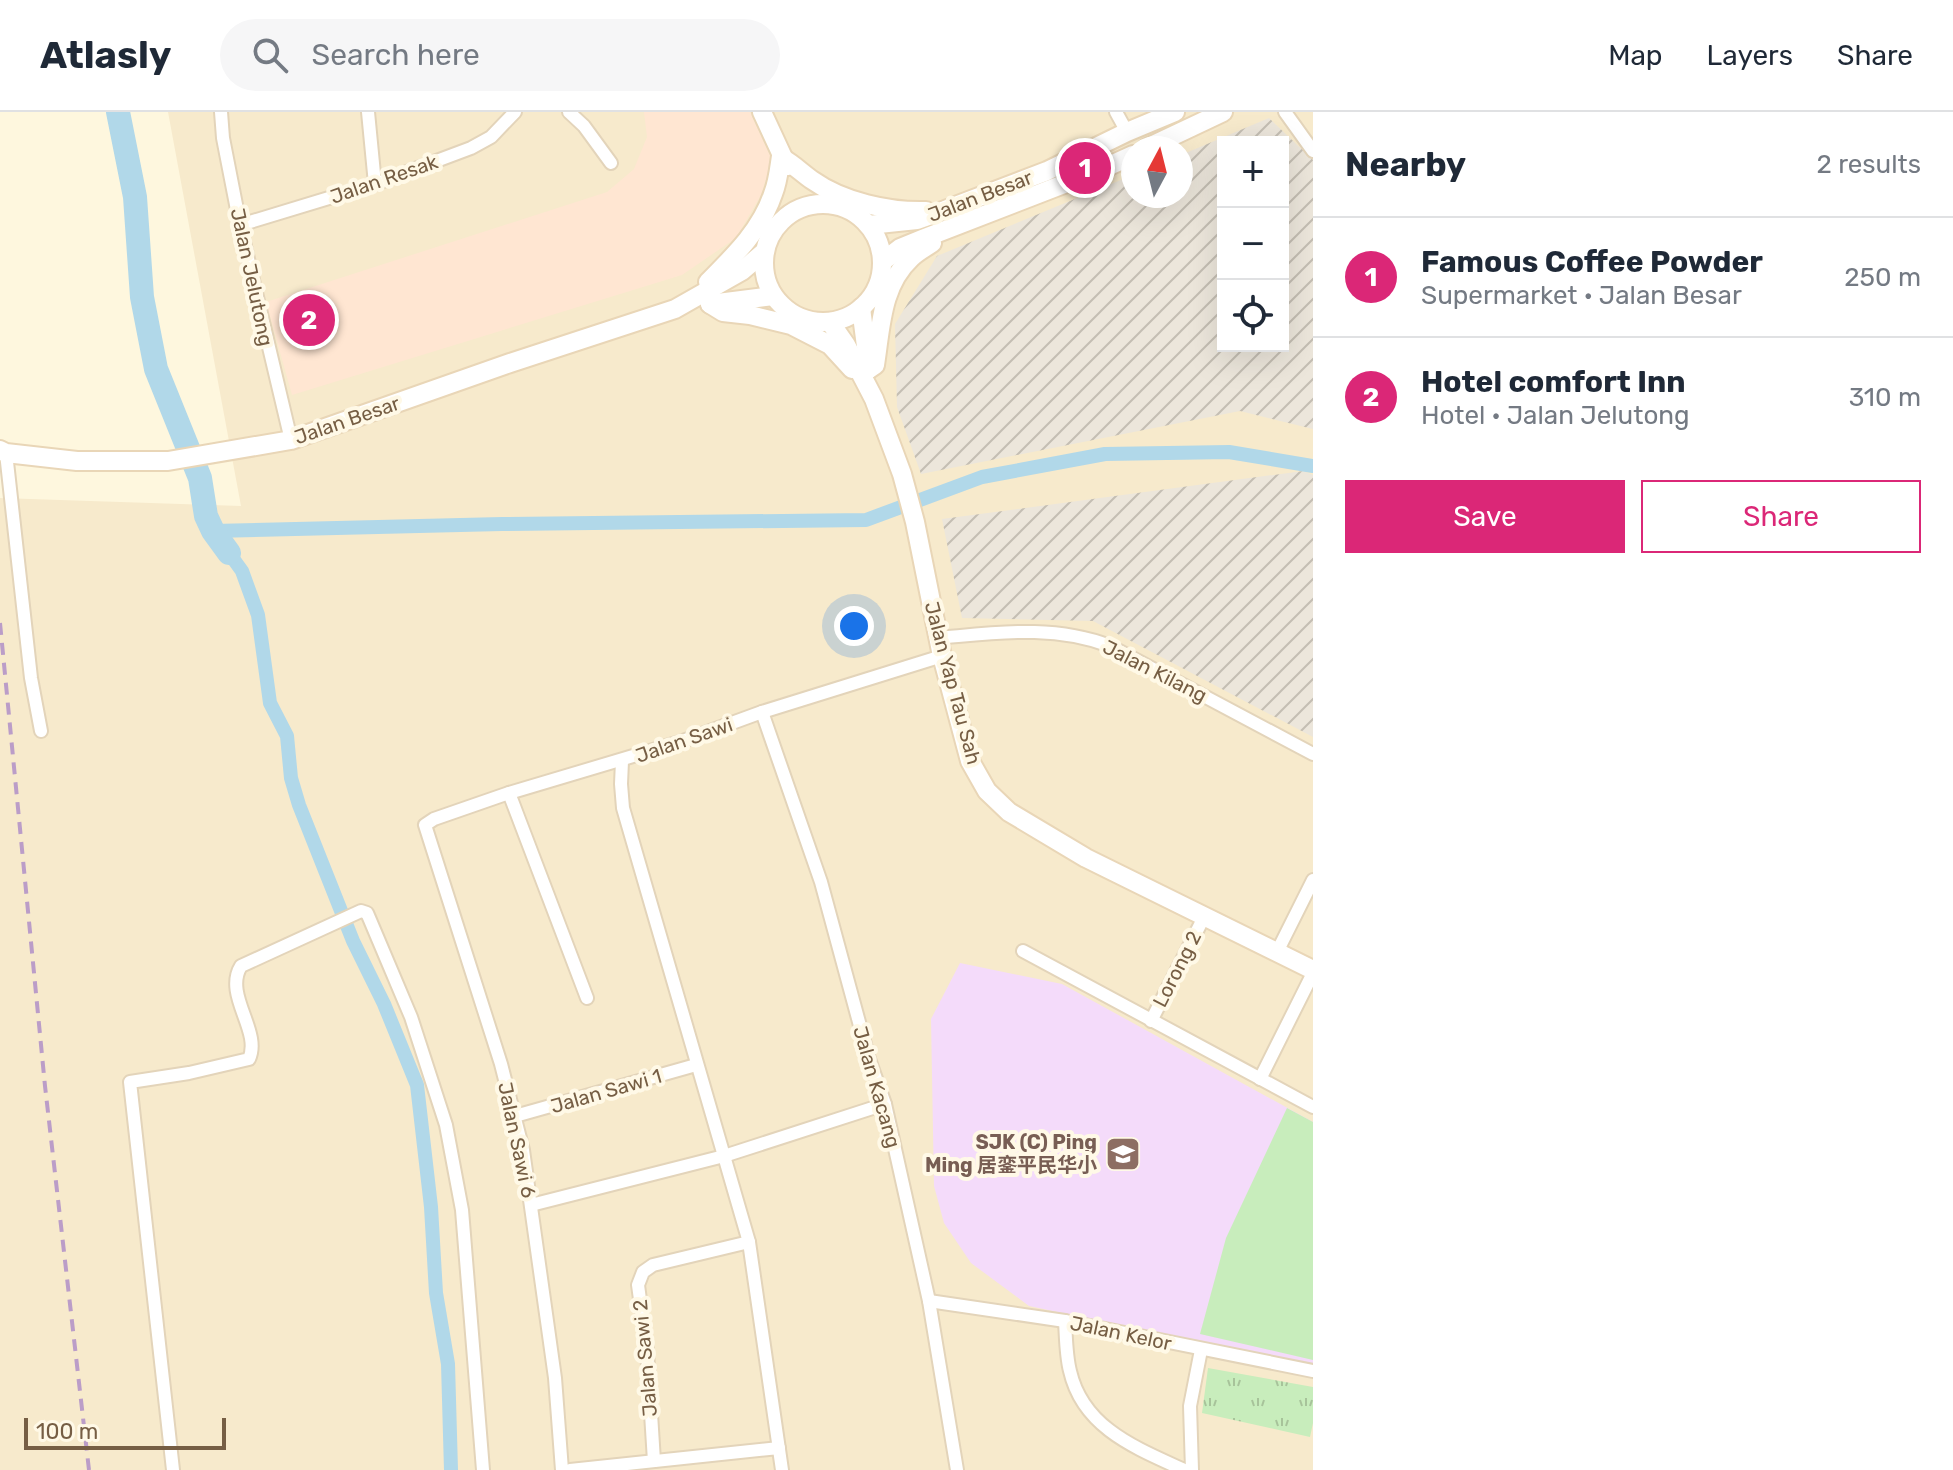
<!DOCTYPE html>
<meta charset="utf-8">
<style>
:root{--surface:#fff;--page:#f6f6f7;--text:#1f2937;--muted:#747a83;--line:#e0e1e3;--accent:#db2777}
body{margin:0;font-family:Rubik,"Noto Sans SC",sans-serif;background:var(--page);color:var(--text)}
.controls{position:absolute;right:24px;top:24px;display:grid;overflow:hidden;border-radius:0px;box-shadow:0 8px 32px #0002}
.controls button{width:72px;height:72px;display:grid;place-items:center;padding:0;border:0;border-bottom:2px solid var(--line);background:var(--surface);color:var(--text);font:40px sans-serif}
.compass{position:absolute;left:1121px;top:24px;width:72px;height:72px;border-radius:50%;background:var(--surface);box-shadow:0 8px 32px #0002;rotate:7deg}
.scale{position:absolute;left:24px;bottom:20px;width:202px;box-sizing:border-box;padding-left:8px;border:4px solid #765e44;border-top:0;font-size:22px;line-height:28px;white-space:nowrap;color:#765e44;-webkit-text-stroke:6px #fff9e7;paint-order:stroke}
.you{position:absolute;left:854px;top:514px;width:28px;height:28px;margin:-20px;border:6px solid #fff;border-radius:50%;background:#1a73e8;box-shadow:0 0 0 12px #1a73e833}
.badge{display:grid;place-items:center;width:52px;height:52px;border-radius:50%;background:var(--accent);color:#fff;font-size:26px;font-weight:700}
.pin{position:absolute;translate:-50% -50%;border:4px solid #fff;box-shadow:0 2px 8px #0006}
.list{margin:0;padding:0;list-style:none}
h2{display:flex;justify-content:space-between;align-items:center;height:104px;margin:0;padding:0 32px;font-size:34px}
h2 small{font-size:26px;font-weight:400;color:var(--muted)}
.list li{display:grid;grid-template-columns:52px 1fr auto;gap:24px;align-items:center;box-sizing:border-box;height:120px;padding:0 32px;border-top:2px solid var(--line)}
.list b{display:block;font-size:30px;white-space:nowrap}
.list p{margin:0;font-size:26px;white-space:nowrap;color:var(--muted)}
.list em{font-size:26px;font-style:normal;color:var(--muted)}
.actions{display:flex;gap:16px;padding:24px 32px}
.actions a{flex:1;padding:18px 0;border:2px solid var(--accent);border-radius:0px;text-align:center;font-size:28px;color:var(--accent)}
.actions .main{background:var(--accent);color:#fff}
.icon{flex:none;width:44px;height:44px;fill:none;stroke:currentColor;stroke-width:2;stroke-linecap:round;stroke-linejoin:round}
.map{position:relative;flex:none;width:1313px;height:1358px;overflow:hidden}
header{display:flex;align-items:center;gap:48px;box-sizing:border-box;height:112px;padding:0 40px;background:var(--surface);border-bottom:2px solid var(--line)}
header strong{font-size:38px}
nav{display:flex;gap:44px;margin-inline-start:auto;font-size:28px}
.search{width:560px;height:72px;background:var(--page);display:flex;align-items:center;gap:20px;box-sizing:border-box;padding:0 28px;border-radius:44px;color:var(--muted);font-size:30px}
main{display:flex}
aside{flex:1;background:var(--surface)}
.map>svg:first-child{display:block}
.residential{fill:#f7eacc;fill-rule:evenodd}
.commercial{fill:#ffe6d2}
.industrial{fill:url(#industrial-furrows);fill-rule:evenodd}
.education{fill:#f4dbfa}
.grass{fill:url(#grass-tufts)}
.pitch{fill:#c8edbc}
.lines{fill:none;stroke-linecap:round;stroke-linejoin:round}
.canal{stroke:#b1d8e9;stroke-width:14}
.river{stroke:#b1d8e9;stroke-width:24}
.street-casing{stroke:#e3d4ba;stroke-width:16}
.secondary-casing{stroke:#e9d6b7;stroke-width:22}
.street{stroke:#fff;stroke-width:12}
.secondary{stroke:#fff;stroke-width:18}
.rail{stroke:#bb9dc8;stroke-width:4;stroke-dasharray:12 8;stroke-linecap:butt}
.labels{text-anchor:middle;stroke-width:8;stroke-linejoin:round;paint-order:stroke}
.street-label{font-size:20px;fill:#765e44;stroke:#fff9e7}
.education-label{font-size:20px;font-weight:bold;fill:#785e54;stroke:#fff9e7;text-anchor:end}
</style>
<header>
<strong>Atlasly</strong>
<div class="search"><svg class="icon" aria-label="search" viewBox="0 0 24 24"><circle cx="10" cy="10" r="6"/><path d="M15 15l6 6"/></svg>Search here</div>
<nav><a>Map</a><a>Layers</a><a>Share</a></nav>
</header>
<main>
<div class="map">
<svg width="1313" height="1358" viewBox="0 0 1313 1358">
<defs>
<pattern id="industrial-furrows" width="10" height="10" patternUnits="userSpaceOnUse" patternTransform="scale(2)"><rect width="10" height="10" fill="#ece6db"/><path d="M-1 1l2-2M0 10L10 0M9 11l2-2" fill="none" stroke="#c4beb3"/></pattern>
<pattern id="grass-tufts" width="24" height="20" patternUnits="userSpaceOnUse" patternTransform="scale(2)"><rect width="24" height="20" fill="#c8edbc"/><path d="M3 7l-1-3M5 7V3M7 7l1-3M15 17l-1-3M17 17v-4M19 17l1-3" fill="none" stroke="#a7c39a"/></pattern>
</defs>
<rect width="100%" height="100%" fill="#fef7de"/>
<path class="residential" d="M 168,0 L 1313,0 L 1313,1358 L 0,1358 L 0,386 L 241,394 ZM 1223,30 L 1283,30 L 1283,234 L 1223,234 ZM 1133,36 L 1181,36 L 1181,84 L 1133,84 Z"/>
<polygon class="commercial" points="644,0 750,0 772,48 761,83 736,126 682,163 292,283 266,190 607,80 634,57 647,25"/>
<g class="industrial">
<path d="M 1269,6 L 1313,48 L 1313,317 L 1240,299 L 921,362 L 897,295 L 895,212 L 937,144 L 1133,63 L 1133,84 L 1181,84 L 1181,43 ZM 1223,30 L 1283,30 L 1283,234 L 1223,234 Z"/>
<polygon points="1303,359 1313,363 1313,625 1093,509 962,506 942,407"/>
</g>
<polygon class="education" points="960,851 1062,872 1313,1010 1313,1254 1029,1194 971,1151 944,1111 934,1074 931,907"/>
<polygon class="grass" points="1208,1256 1313,1275 1313,1311 1310,1325 1202,1301"/>
<polygon class="pitch" points="1287,996 1313,1010 1313,1248 1200,1222 1226,1126"/>
<g class="lines">
<g class="canal">
<polyline points="213,419 502,412 866,408 982,365 1105,342 1229,340 1313,354"/>
<polyline points="229,441 242,459 258,503 270,591 287,624 291,666 299,693 353,829 384,892 417,973 431,1095 436,1181 448,1252 451,1358"/>
</g>
<polyline class="river" points="118,0 135,85 142,185 156,257 200,366 206,404 213,419 229,441"/>
<g class="street-casing">
<g id="street">
<polyline points="221,0 223,26 240,113 291,328"/>
<polyline points="368,0 375,72"/>
<polyline points="569,0 584,14 611,51"/>
<polyline points="1116,0 1127,20"/>
<polyline points="1285,0 1313,39"/>
<polyline points="240,113 375,72 471,36 491,25 515,0"/>
<polyline points="6,341 31,566 41,619"/>
<path d="M 937,526 C 996,521 1053,512 1110,534 L 1313,642"/>
<polyline points="762,600 821,770 869,947 885,992 929,1189 957,1358"/>
<polyline points="622,649 621,672 623,696 749,1130 782,1358"/>
<polyline points="509,681 587,886"/>
<polyline points="1023,839 1313,995"/>
<polyline points="1277,840 1313,768"/>
<polyline points="1151,909 1204,805"/>
<polyline points="1260,967 1313,861"/>
<polyline points="515,1004 696,953"/>
<polyline points="531,1093 724,1044 885,992"/>
<polyline points="929,1189 1065,1209 1313,1259"/>
<path d="M 1065,1209 C 1066,1225 1066,1244 1070,1259 C 1083,1316 1136,1336 1184,1358"/>
<polyline points="654,1349 647,1238 638,1173 643,1160 653,1153 749,1130"/>
<path d="M 173,1358 L 130,970 L 189,961 L 249,947 C 262,919 223,883 241,854 L 361,799 L 367,801 L 370,808 L 411,905 L 446,1013 L 462,1098 L 483,1358"/>
<polyline points="562,1358 555,1266 523,1038 501,952 425,713 434,707 509,681 680,630 762,600 942,544"/>
<polyline points="570,1358 779,1336"/>
<polyline points="1192,1358 1190,1294 1201,1238"/>
</g>
</g>
<g class="secondary-casing">
<g id="secondary">
<polyline points="762,0 787,54"/>
<polyline points="1147,36 1223,0"/>
<path d="M 782,46 C 793,52 802,61 812,68 C 843,90 889,100 926,99"/>
<circle cx="823" cy="151" r="59"/>
<polyline points="869,113 917,108 945,98 1047,59 1127,20 1175,0"/>
<polyline points="882,150 900,136 922,127 1100,58 1133,43"/>
<path d="M 708,170 C 734,144 761,118 773,82 C 778,70 779,57 781,44"/>
<polyline points="710,192 723,200 750,203 791,213 830,233 852,257"/>
<polyline points="710,192 773,184"/>
<polyline points="861,196 869,257"/>
<polyline points="830,210 846,233 874,287 902,362 915,410 942,544 970,649 987,679 1009,700 1086,746 1313,858"/>
<path d="M 869,257 L 875,253 C 881,215 881,174 911,146 C 917,140 925,136 932,131"/>
<polyline points="0,338 6,341 77,349 168,349 291,328 510,251 675,197 742,159 764,140"/>
</g>
</g>
<use href="#street" class="street"/>
<use href="#secondary" class="secondary"/>
<polyline class="rail" points="0,511 45,974 89,1358"/>
</g>
<defs>
<g id="school-square" transform="scale(1.8)"><rect x="-9" y="-9" width="18" height="18" rx="4" fill="#8d6e63" stroke="#fff9e7"/><path d="M0-5L7-2L0 1L-7-2ZM-4 1L0 2.5L4 1V4Q0 6-4 4Z" fill="#fff"/></g>
</defs>
<g fill-rule="evenodd">
<use href="#school-square" x="1123" y="1042"/>
</g>
<g class="labels">
<g class="street-label">
<text transform="translate(384 67) rotate(-19)" y="7">Jalan Resak</text>
<text transform="translate(980 84) rotate(-21)" y="7">Jalan Besar</text>
<text transform="translate(252 165) rotate(78)" y="7">Jalan Jelutong</text>
<text transform="translate(347 308) rotate(-19)" y="7">Jalan Besar</text>
<text transform="translate(1155 559) rotate(27)" y="7">Jalan Kilang</text>
<text transform="translate(953 571) rotate(75)" y="7">Jalan Yap Tau Sah</text>
<text transform="translate(684 628) rotate(-19)" y="7">Jalan Sawi</text>
<text transform="translate(1177 857) rotate(-63)" y="7">Lorong 2</text>
<text transform="translate(877 975) rotate(74)" y="7">Jalan Kacang</text>
<text transform="translate(606 979) rotate(-16)" y="7">Jalan Sawi 1</text>
<text transform="translate(517 1028) rotate(78)" y="7">Jalan Sawi 6</text>
<text transform="translate(1121 1221) rotate(12)" y="7">Jalan Kelor</text>
<text transform="translate(645 1246) rotate(-95)" y="7">Jalan Sawi 2</text>
</g>
<g class="education-label">
<text x="1097" y="1037">SJK (C) Ping<tspan x="1097" dy="23">Ming 居銮平民华小</tspan></text>
</g>
</g>
</svg>
<div class="controls">
<button>+</button>
<button>−</button>
<button><svg class="icon" aria-label="locate" viewBox="0 0 24 24"><circle cx="12" cy="12" r="6"/><path d="M12 2v4M12 18v4M2 12h4M18 12h4"/></svg></button>
</div>
<svg class="compass" viewBox="-18 -18 36 36"><path d="M0-13l5 13h-10z" fill="#e53935"/><path d="M0 13l5-13h-10z" fill="#747a83"/></svg>
<div class="scale">100 m</div>
<div class="you"></div>
<div class="pin badge" style="left:1085px;top:56px">1</div>
<div class="pin badge" style="left:309px;top:208px">2</div>
</div>
<aside>
<h2>Nearby<small>2 results</small></h2>
<ul class="list">
<li><span class="badge">1</span><div><b>Famous Coffee Powder</b><p>Supermarket · Jalan Besar</p></div><em>250 m</em></li>
<li><span class="badge">2</span><div><b>Hotel comfort Inn</b><p>Hotel · Jalan Jelutong</p></div><em>310 m</em></li>
</ul>
<div class="actions"><a class="main">Save</a><a>Share</a></div>
</aside>
</main>
